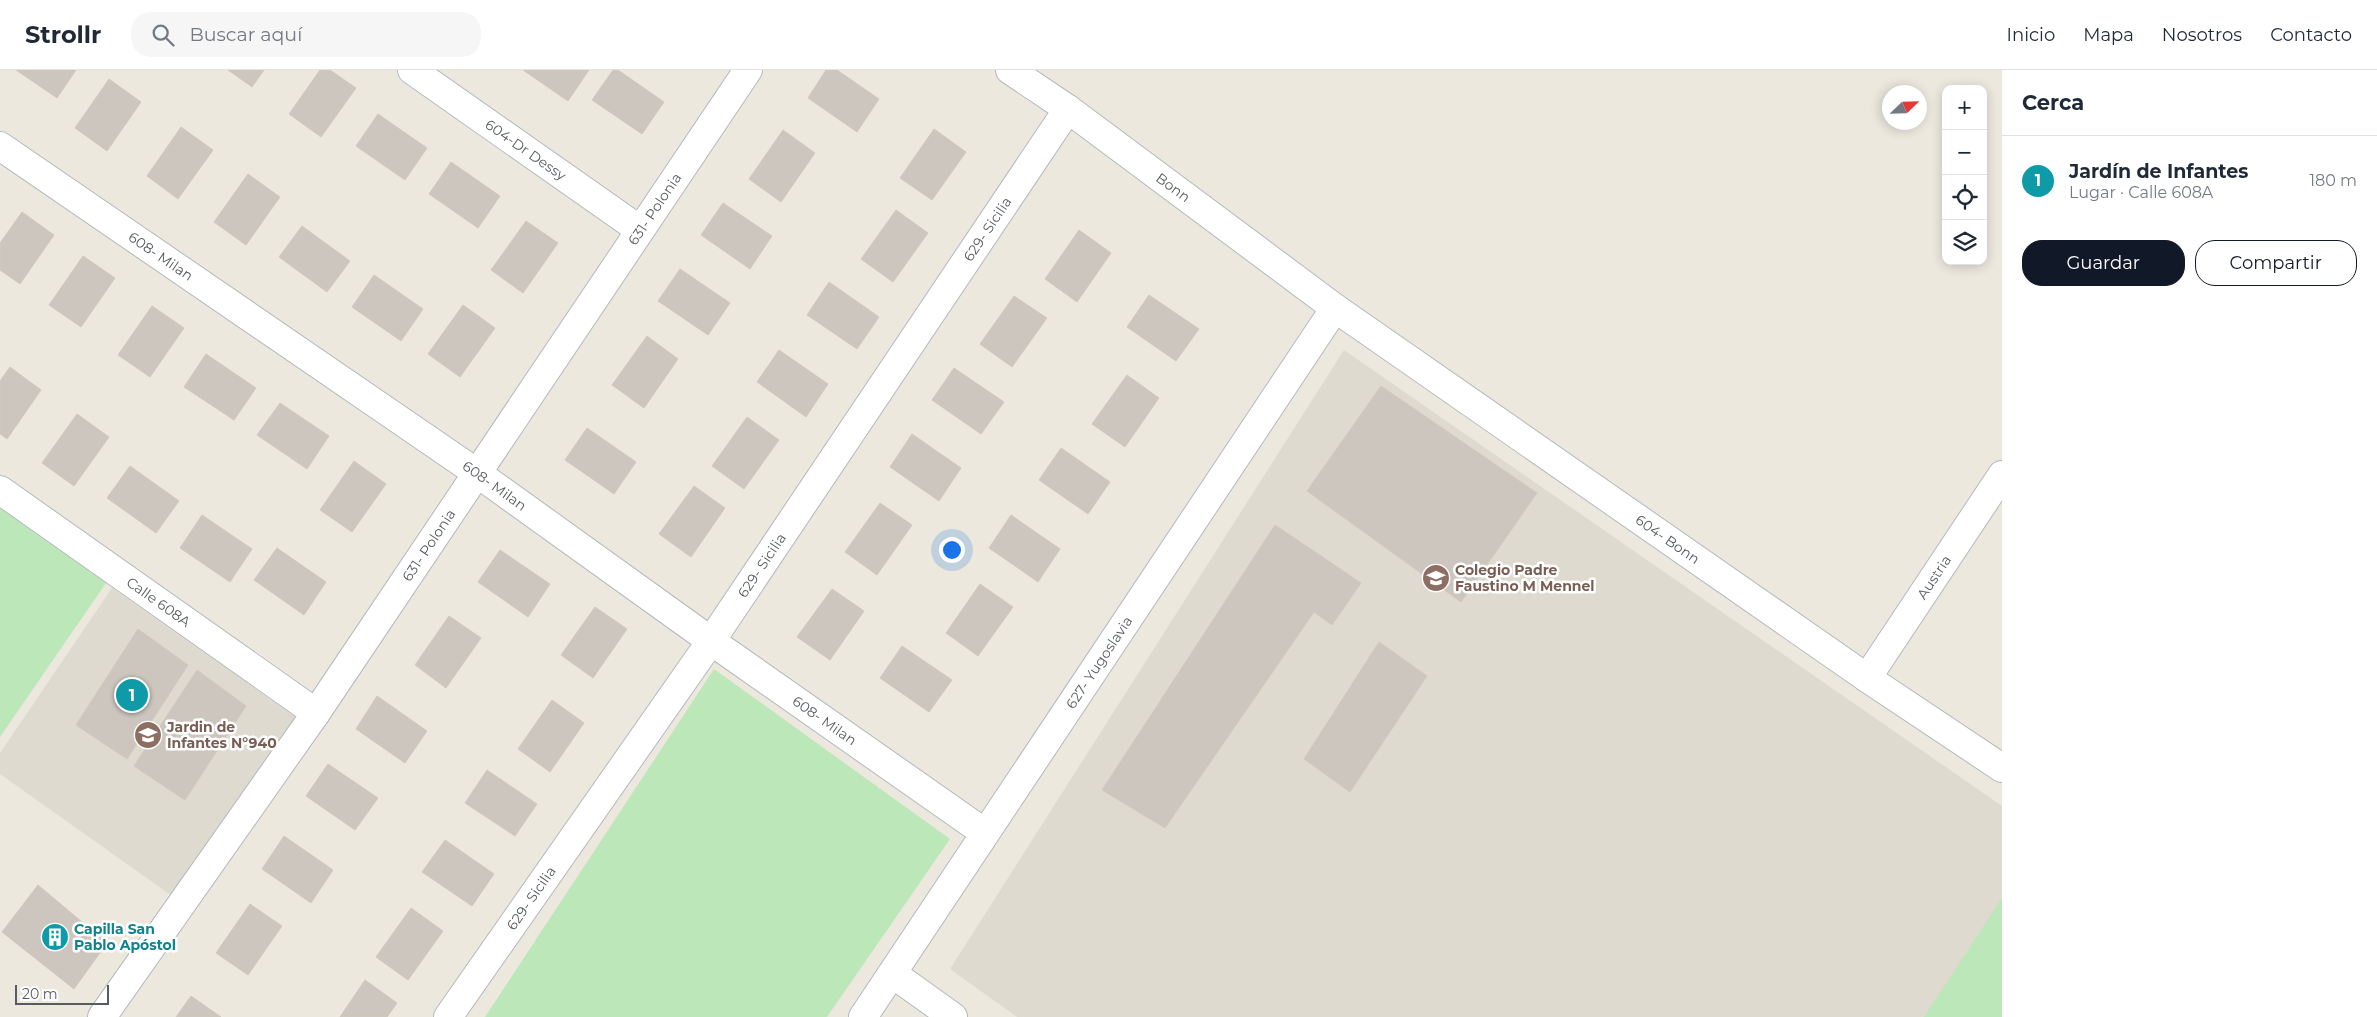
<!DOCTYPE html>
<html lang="es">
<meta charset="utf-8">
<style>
:root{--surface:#fff;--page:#f6f6f7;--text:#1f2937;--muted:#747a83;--line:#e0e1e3;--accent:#111827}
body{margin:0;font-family:Montserrat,sans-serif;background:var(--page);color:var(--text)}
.controls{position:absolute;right:15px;top:15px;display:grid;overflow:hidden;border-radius:10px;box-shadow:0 2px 12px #0003}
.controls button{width:45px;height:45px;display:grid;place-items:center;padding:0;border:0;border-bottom:1px solid var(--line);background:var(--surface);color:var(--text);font:25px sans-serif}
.compass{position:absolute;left:1882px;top:15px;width:45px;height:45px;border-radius:50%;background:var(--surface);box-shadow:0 2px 12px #0003;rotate:67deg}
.scale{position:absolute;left:15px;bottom:12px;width:94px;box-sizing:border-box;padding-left:5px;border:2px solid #575c61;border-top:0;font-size:14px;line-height:18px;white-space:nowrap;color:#575c61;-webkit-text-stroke:4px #fff;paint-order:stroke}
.you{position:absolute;left:951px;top:479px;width:18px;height:18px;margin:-12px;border:4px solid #fff;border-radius:50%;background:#1a73e8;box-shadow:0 0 0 8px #1a73e833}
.badge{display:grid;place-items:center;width:32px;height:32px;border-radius:50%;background:var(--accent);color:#fff;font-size:16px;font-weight:700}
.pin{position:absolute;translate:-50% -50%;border:2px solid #fff;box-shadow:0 1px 5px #0006}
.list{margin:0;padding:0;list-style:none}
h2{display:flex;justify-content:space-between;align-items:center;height:65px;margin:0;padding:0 20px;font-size:21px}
h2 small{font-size:16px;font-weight:400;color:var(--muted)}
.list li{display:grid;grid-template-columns:32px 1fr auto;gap:15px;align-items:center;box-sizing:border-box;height:90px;padding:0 20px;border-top:1px solid var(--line)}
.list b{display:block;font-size:19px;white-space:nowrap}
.list p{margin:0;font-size:16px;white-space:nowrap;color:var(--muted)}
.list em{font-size:16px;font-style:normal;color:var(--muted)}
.actions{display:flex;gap:10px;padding:15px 20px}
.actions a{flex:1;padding:11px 0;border:1px solid var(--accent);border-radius:20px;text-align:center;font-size:18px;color:var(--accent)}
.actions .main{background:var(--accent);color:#fff}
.icon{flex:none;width:28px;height:28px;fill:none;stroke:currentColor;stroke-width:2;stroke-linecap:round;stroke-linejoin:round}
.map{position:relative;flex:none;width:2002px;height:947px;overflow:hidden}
header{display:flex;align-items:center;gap:30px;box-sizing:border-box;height:70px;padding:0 25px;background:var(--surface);border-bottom:1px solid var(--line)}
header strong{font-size:24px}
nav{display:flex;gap:28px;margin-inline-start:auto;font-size:18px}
.search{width:350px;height:45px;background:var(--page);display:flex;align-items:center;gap:12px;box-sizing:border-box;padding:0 18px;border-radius:20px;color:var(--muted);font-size:19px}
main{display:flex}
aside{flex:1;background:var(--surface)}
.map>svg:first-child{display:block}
.education{fill:#dedacf}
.green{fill:#bce7b8}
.building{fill:#ccc6bf;stroke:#d1c9bc}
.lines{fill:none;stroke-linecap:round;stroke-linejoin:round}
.street-casing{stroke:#b4b8bd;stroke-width:30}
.street{stroke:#fff;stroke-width:28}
.labels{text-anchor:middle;stroke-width:5;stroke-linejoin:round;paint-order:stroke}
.street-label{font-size:14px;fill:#575c61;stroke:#fff}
.education-label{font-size:14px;font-weight:bold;fill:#785e54;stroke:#fff;text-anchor:start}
.culture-label{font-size:14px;font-weight:bold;fill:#0d838f;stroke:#fff;text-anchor:start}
</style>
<header>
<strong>Strollr</strong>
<div class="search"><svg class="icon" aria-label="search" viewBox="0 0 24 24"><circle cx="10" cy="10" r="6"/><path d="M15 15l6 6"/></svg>Buscar aquí</div>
<nav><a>Inicio</a><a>Mapa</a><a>Nosotros</a><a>Contacto</a></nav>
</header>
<main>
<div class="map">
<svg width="2002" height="947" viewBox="0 0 2002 947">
<rect width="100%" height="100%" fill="#ece8de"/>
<g class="education">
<polygon points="1344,280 2002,736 2002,947 1017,947 950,899"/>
<polygon points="112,518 297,648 172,826 0,704 0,683"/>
</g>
<g class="green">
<polygon points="0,438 106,513 0,667"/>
<polygon points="714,599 950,769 827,947 485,947"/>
<polygon points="2002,828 2002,947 1924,947"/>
</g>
<g class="building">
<polygon points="16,0 76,0 57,28"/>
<polygon points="228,0 264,0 252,17"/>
<polygon points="320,0 330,0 356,18 321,67 289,44"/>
<polygon points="523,0 589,0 568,31"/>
<polygon points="613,0 618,0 664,32 642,64 592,30"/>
<polygon points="826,0 837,0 879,29 857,62 808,28"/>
<polygon points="109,9 141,32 107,81 75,58"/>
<polygon points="378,44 427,78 405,110 356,76"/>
<polygon points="181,57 213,80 178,129 147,106"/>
<polygon points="934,59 966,82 932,130 900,108"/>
<polygon points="783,60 815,83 781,132 749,109"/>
<polygon points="451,92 500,126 478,158 429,124"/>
<polygon points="248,104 280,127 246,175 214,152"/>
<polygon points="723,133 772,166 750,199 701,165"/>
<polygon points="896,140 928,163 893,212 861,189"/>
<polygon points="22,142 54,165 20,214 0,200 0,173"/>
<polygon points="526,151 558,173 523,223 491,200"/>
<polygon points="302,156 350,191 327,222 279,187"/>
<polygon points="1079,160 1111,183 1077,232 1045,209"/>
<polygon points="83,186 115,208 81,257 49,235"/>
<polygon points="680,199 730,233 708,265 658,231"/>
<polygon points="374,205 423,239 401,271 352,237"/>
<polygon points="829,212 879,247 857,279 807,245"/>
<polygon points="1149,225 1199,259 1176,291 1127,257"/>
<polygon points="1014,226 1047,248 1012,297 980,274"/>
<polygon points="463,235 495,258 460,307 428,284"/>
<polygon points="152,236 184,258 150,307 118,285"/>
<polygon points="647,266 678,289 644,338 612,315"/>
<polygon points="779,280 828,314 806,347 757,312"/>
<polygon points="206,284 256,318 234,350 184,317"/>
<polygon points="10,297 41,320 7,369 0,364 0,311"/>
<polygon points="954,298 1004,332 981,364 932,330"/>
<polygon points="1127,305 1159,328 1125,377 1092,354"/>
<polygon points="1381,316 1537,423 1461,532 1307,421"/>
<polygon points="280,333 329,366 307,399 257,365"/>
<polygon points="77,344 109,367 74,416 42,393"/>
<polygon points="747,347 779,370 744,419 712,396"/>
<polygon points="587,358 636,392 614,424 565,390"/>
<polygon points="912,364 961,398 939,431 890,397"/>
<polygon points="1061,378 1110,412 1088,444 1039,410"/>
<polygon points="354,391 386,414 352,462 320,440"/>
<polygon points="130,396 179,431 156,463 107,428"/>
<polygon points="694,416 725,438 691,487 659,464"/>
<polygon points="880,433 912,455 877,505 845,482"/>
<polygon points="202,445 252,479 230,512 180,478"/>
<polygon points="1011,445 1060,479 1038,512 989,478"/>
<polygon points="1275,455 1361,513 1332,555 1314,542 1165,758 1102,720"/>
<polygon points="277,478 326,512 304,545 254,510"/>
<polygon points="500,480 550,514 528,547 478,512"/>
<polygon points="980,514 1013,537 978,586 946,563"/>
<polygon points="832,519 864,541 830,590 797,567"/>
<polygon points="595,537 627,559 593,608 561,585"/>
<polygon points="449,546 481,568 446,618 415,595"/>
<polygon points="138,559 188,595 127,689 76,655"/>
<polygon points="1379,572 1427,606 1350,722 1304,689"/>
<polygon points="902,576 952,610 929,642 880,608"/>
<polygon points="197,600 246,636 185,730 134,696"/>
<polygon points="377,626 427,661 405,693 356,659"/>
<polygon points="552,630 584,653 550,702 518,679"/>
<polygon points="328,694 378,728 355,760 306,726"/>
<polygon points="487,700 537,734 515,766 465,733"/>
<polygon points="284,766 333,800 311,833 262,799"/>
<polygon points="445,770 494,804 472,836 422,802"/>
<polygon points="38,815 107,873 74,919 2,862"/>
<polygon points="250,834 282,856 248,905 216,883"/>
<polygon points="411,838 443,861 408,910 376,887"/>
<polygon points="365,910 397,933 387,947 340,947"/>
<polygon points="191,926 221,947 176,947"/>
</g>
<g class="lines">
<g class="street-casing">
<g id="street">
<path id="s1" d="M 412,0 L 640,160"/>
<path id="s2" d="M 1010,0 L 1068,39 L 1335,238 L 1867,608 L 2002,698"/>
<path id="s3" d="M 0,76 L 477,403 L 711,571 L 985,763"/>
<path id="s4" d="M 0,420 L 316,643"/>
<path id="s5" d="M 1867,608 L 2002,405"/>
<polyline points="893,904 953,947"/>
<path id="s6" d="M 102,947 L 316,643 L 748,0"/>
<path id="s7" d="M 448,947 L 711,571 L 1068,39"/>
<path id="s8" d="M 863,947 L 1335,238"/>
</g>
</g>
<use href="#street" class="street"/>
</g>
<defs>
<g id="school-disc" transform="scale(1.4375)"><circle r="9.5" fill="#8d6e63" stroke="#fff"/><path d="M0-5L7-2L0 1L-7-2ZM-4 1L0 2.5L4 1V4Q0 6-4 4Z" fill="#fff"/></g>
<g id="building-disc" transform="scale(1.4375)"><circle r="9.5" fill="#0f9aa8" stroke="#fff"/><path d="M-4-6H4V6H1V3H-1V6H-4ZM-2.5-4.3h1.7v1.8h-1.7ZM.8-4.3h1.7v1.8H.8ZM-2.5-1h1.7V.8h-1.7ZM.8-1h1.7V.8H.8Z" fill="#fff"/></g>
</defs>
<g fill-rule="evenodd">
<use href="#school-disc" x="1436" y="508"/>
<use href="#school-disc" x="148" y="665"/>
<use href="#building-disc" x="55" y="867"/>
</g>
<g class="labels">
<g class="street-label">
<text dy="5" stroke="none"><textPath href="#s1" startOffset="139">604-Dr Dessy</textPath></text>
<text dy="5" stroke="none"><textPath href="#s2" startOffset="201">Bonn</textPath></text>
<text dy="5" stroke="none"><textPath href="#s6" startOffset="979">631- Polonia</textPath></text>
<text dy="5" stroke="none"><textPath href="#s7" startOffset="955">629- Sicilia</textPath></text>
<text dy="5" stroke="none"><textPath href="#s3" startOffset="195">608- Milan</textPath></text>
<text dy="5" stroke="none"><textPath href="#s3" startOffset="600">608- Milan</textPath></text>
<text dy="5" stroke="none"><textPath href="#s2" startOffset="808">604- Bonn</textPath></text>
<text dy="5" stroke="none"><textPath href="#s6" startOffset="574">631- Polonia</textPath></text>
<text dy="5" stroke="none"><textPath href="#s7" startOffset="550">629- Sicilia</textPath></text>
<text dy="5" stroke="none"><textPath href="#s5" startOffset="121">Austria</textPath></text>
<text dy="5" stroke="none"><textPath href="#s4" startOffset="194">Calle 608A</textPath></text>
<text dy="5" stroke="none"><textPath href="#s8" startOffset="426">627- Yugoslavia</textPath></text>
<text dy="5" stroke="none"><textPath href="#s3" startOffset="1005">608- Milan</textPath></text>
<text dy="5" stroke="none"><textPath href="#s7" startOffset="145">629- Sicilia</textPath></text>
</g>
<g class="education-label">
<text x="1455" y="505">Colegio Padre<tspan x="1455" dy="16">Faustino M Mennel</tspan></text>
<text x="167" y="662">Jardin de<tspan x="167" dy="16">Infantes N°940</tspan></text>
</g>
<g class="culture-label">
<text x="74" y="864">Capilla San<tspan x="74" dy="16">Pablo Apóstol</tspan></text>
</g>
</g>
</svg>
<div class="controls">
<button>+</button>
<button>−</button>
<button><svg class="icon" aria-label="locate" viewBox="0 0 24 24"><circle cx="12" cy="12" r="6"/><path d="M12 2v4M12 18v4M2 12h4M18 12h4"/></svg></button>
<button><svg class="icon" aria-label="layers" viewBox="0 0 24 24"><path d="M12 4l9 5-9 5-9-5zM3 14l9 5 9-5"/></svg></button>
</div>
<svg class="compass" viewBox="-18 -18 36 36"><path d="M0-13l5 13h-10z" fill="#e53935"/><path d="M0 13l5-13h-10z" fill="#747a83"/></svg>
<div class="scale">20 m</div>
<div class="you"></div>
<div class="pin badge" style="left:132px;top:625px;background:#0f9aa8">1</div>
</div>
<aside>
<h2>Cerca<small></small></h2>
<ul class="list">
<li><span class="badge" style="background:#0f9aa8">1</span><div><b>Jardín de Infantes</b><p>Lugar · Calle 608A</p></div><em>180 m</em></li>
</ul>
<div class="actions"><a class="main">Guardar</a><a>Compartir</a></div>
</aside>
</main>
